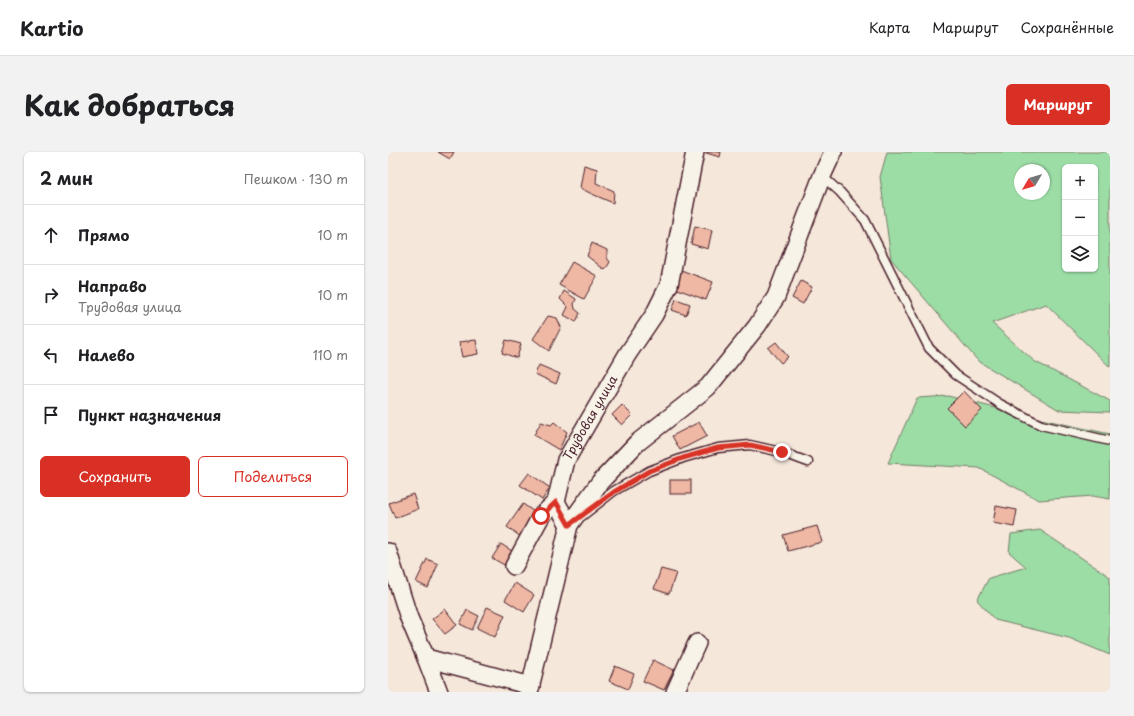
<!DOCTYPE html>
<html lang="ru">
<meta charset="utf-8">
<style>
:root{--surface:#fff;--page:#f2f2f2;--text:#202124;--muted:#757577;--line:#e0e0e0;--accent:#d93025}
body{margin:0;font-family:"Playpen Sans",sans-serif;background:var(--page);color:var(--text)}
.controls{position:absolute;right:12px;top:12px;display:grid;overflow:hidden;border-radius:6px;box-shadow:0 1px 3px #0004}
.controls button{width:36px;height:36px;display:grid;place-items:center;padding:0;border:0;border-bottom:1px solid var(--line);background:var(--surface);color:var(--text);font:20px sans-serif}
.compass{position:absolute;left:626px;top:12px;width:36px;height:36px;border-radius:50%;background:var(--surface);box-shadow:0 1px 3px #0004;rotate:232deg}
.stop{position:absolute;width:12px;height:12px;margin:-9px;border:3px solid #d93025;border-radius:50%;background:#fff}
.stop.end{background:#d93025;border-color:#fff;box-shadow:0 1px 4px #0008}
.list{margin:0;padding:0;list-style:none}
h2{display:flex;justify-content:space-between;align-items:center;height:52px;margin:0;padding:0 16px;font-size:17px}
h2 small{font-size:13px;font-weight:400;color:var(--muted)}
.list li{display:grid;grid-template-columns:26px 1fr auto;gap:12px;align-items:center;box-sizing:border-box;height:60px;padding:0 16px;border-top:1px solid var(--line)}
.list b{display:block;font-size:15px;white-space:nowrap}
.list p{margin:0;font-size:13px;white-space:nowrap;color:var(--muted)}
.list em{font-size:13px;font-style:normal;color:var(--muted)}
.actions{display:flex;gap:8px;padding:12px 16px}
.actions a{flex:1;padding:9px 0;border:1px solid var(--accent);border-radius:6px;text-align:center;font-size:14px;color:var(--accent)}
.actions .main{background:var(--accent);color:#fff}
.icon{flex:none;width:22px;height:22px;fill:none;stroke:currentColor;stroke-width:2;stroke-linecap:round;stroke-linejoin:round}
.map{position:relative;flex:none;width:722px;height:540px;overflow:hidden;border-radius:6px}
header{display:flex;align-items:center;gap:24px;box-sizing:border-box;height:56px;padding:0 20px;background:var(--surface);border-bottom:1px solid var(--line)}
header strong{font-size:19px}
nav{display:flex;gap:22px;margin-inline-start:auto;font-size:14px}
.intro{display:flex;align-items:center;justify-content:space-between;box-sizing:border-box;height:96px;padding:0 24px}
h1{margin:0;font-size:28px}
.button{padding:10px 18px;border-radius:6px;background:var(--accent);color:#fff;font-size:14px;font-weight:700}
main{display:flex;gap:24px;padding:0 24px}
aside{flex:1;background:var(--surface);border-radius:6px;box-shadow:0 1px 3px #0004}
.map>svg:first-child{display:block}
.green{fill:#9cdca5;stroke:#737e68;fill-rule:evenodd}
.building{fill:#efb8a4;stroke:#4a1f2b}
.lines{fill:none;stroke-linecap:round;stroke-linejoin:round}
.lane-casing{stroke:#4a1f2b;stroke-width:11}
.street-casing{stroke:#4a1f2b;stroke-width:20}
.lane{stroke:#f7f3e8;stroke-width:8}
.street{stroke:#f7f3e8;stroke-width:17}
.route{stroke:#d93025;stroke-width:5}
.labels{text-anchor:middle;stroke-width:3.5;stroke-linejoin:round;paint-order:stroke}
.street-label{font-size:12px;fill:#4a1f2b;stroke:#f7f3e8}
</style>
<header>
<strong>Kartio</strong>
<nav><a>Карта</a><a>Маршрут</a><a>Сохранённые</a></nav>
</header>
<div class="intro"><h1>Как добраться</h1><a class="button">Маршрут</a></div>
<main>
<aside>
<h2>2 мин<small>Пешком · 130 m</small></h2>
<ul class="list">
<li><svg class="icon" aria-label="ahead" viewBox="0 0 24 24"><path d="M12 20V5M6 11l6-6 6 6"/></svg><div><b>Прямо</b></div><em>10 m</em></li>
<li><svg class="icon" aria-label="right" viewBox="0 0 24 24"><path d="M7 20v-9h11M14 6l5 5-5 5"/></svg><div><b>Направо</b><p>Трудовая улица</p></div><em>10 m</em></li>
<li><svg class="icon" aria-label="left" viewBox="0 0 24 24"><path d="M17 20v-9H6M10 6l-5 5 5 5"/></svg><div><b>Налево</b></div><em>110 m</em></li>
<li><svg class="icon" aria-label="arrive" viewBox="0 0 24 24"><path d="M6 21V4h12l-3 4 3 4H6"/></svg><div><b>Пункт назначения</b></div></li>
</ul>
<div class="actions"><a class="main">Сохранить</a><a>Поделиться</a></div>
</aside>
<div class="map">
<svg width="722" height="540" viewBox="0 0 722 540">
<rect width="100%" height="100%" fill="#f5e7da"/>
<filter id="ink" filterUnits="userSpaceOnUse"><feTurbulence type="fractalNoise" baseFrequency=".025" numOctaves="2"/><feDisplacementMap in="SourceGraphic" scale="8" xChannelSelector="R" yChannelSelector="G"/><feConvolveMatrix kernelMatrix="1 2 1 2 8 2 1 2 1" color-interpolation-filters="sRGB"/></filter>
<g filter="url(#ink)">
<g class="green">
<path d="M 499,0 L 722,0 L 722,215 L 658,152 L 604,171 L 646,209 L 722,249 L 722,260 L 671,258 L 590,209 L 503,107 L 492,25 ZM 677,15 L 707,15 L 707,117 L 677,117 ZM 632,18 L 656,18 L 656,42 L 632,42 Z"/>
<polygon points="560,244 639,264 722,282 722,347 705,344 651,348 591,316 500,311 529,246"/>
<polygon points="652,378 722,425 722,503 681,486 607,468 589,448 601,426 638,415 621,400 623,382"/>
</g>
<g class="building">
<polygon points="50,0 66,0 62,7"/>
<polygon points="318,0 333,0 332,5 318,1"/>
<polygon points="196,13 209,17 208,31 226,39 225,51 204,42 192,36"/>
<polygon points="307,74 324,78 320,97 303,92"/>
<polygon points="204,91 219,98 219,106 222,110 217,118 199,104"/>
<polygon points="184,110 209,124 196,147 171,133"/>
<polygon points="293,118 325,130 318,148 287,136"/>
<polygon points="413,129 424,135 415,152 404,146"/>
<polygon points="176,139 188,147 186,152 187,157 192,161 188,170 176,163 180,155 172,147"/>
<polygon points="288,147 302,152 298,163 284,158"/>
<polygon points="160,164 169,166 173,175 161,199 145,187"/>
<polygon points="88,188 90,202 74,205 71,190"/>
<polygon points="118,188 133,192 129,206 114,201"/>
<polygon points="388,190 400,205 393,211 380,196"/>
<polygon points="151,213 172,222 168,232 147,222"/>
<polygon points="576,239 594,258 577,274 559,256"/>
<polygon points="234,253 244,263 234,273 224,263"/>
<polygon points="153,270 163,273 166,270 179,280 171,298 146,283"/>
<polygon points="311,270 319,284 292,298 284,284"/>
<polygon points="141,321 162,336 154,348 132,333"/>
<rect x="282" y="328" width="21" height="14"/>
<polygon points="25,342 30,357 7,366 1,351"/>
<polygon points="135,352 149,362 133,385 119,375"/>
<polygon points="608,354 629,358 626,375 605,371"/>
<polygon points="429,374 434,390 400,399 395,383"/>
<polygon points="113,392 127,401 118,414 104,406"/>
<polygon points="39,407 50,412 40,436 28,430"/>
<polygon points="273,417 288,421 281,442 266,437"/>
<polygon points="127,431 146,443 136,460 117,448"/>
<polygon points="99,455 117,463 107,485 89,476"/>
<polygon points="57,457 69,473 57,482 44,467"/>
<polygon points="79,458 91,464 84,478 72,472"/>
<polygon points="265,508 286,518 276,538 255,529"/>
<polygon points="227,514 246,522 240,537 221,529"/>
</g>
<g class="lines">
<g class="lane-casing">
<g id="lane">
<polyline points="434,24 452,40 477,68 541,196 568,223 612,252 653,273 722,289"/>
<polyline points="194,364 226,339 261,319 295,306 330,296 362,293 393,300 420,310"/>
</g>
</g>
<g class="street-casing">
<g id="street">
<polyline points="181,373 212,330 249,291 320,235 369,174 388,145 434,24 445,0"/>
<polyline points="0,400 21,466 38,506 143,534"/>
<polyline points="126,414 153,364 168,350"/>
<polyline points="38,506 51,540"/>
<path id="s1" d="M 141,540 L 181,373 L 168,350 L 178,308 L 239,203 L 266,163 L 281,133 L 307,0"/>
<polyline points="287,540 309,491"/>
</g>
</g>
<use href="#lane" class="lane"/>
<use href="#street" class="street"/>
</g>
</g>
<g class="lines" filter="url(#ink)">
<polyline class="route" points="153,364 168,350 181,373 226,340 261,319 295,306 330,296 362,293 394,300"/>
</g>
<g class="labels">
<g class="street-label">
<text dy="4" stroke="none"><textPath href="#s1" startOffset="290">Трудовая улица</textPath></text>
</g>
</g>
</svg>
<div class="controls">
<button>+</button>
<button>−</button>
<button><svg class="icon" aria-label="layers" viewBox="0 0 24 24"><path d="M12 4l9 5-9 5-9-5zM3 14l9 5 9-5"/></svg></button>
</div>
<svg class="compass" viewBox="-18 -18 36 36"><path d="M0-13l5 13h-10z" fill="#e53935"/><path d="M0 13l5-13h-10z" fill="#757577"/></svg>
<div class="stop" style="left:153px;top:364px"></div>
<div class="stop end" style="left:394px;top:300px"></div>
</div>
</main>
